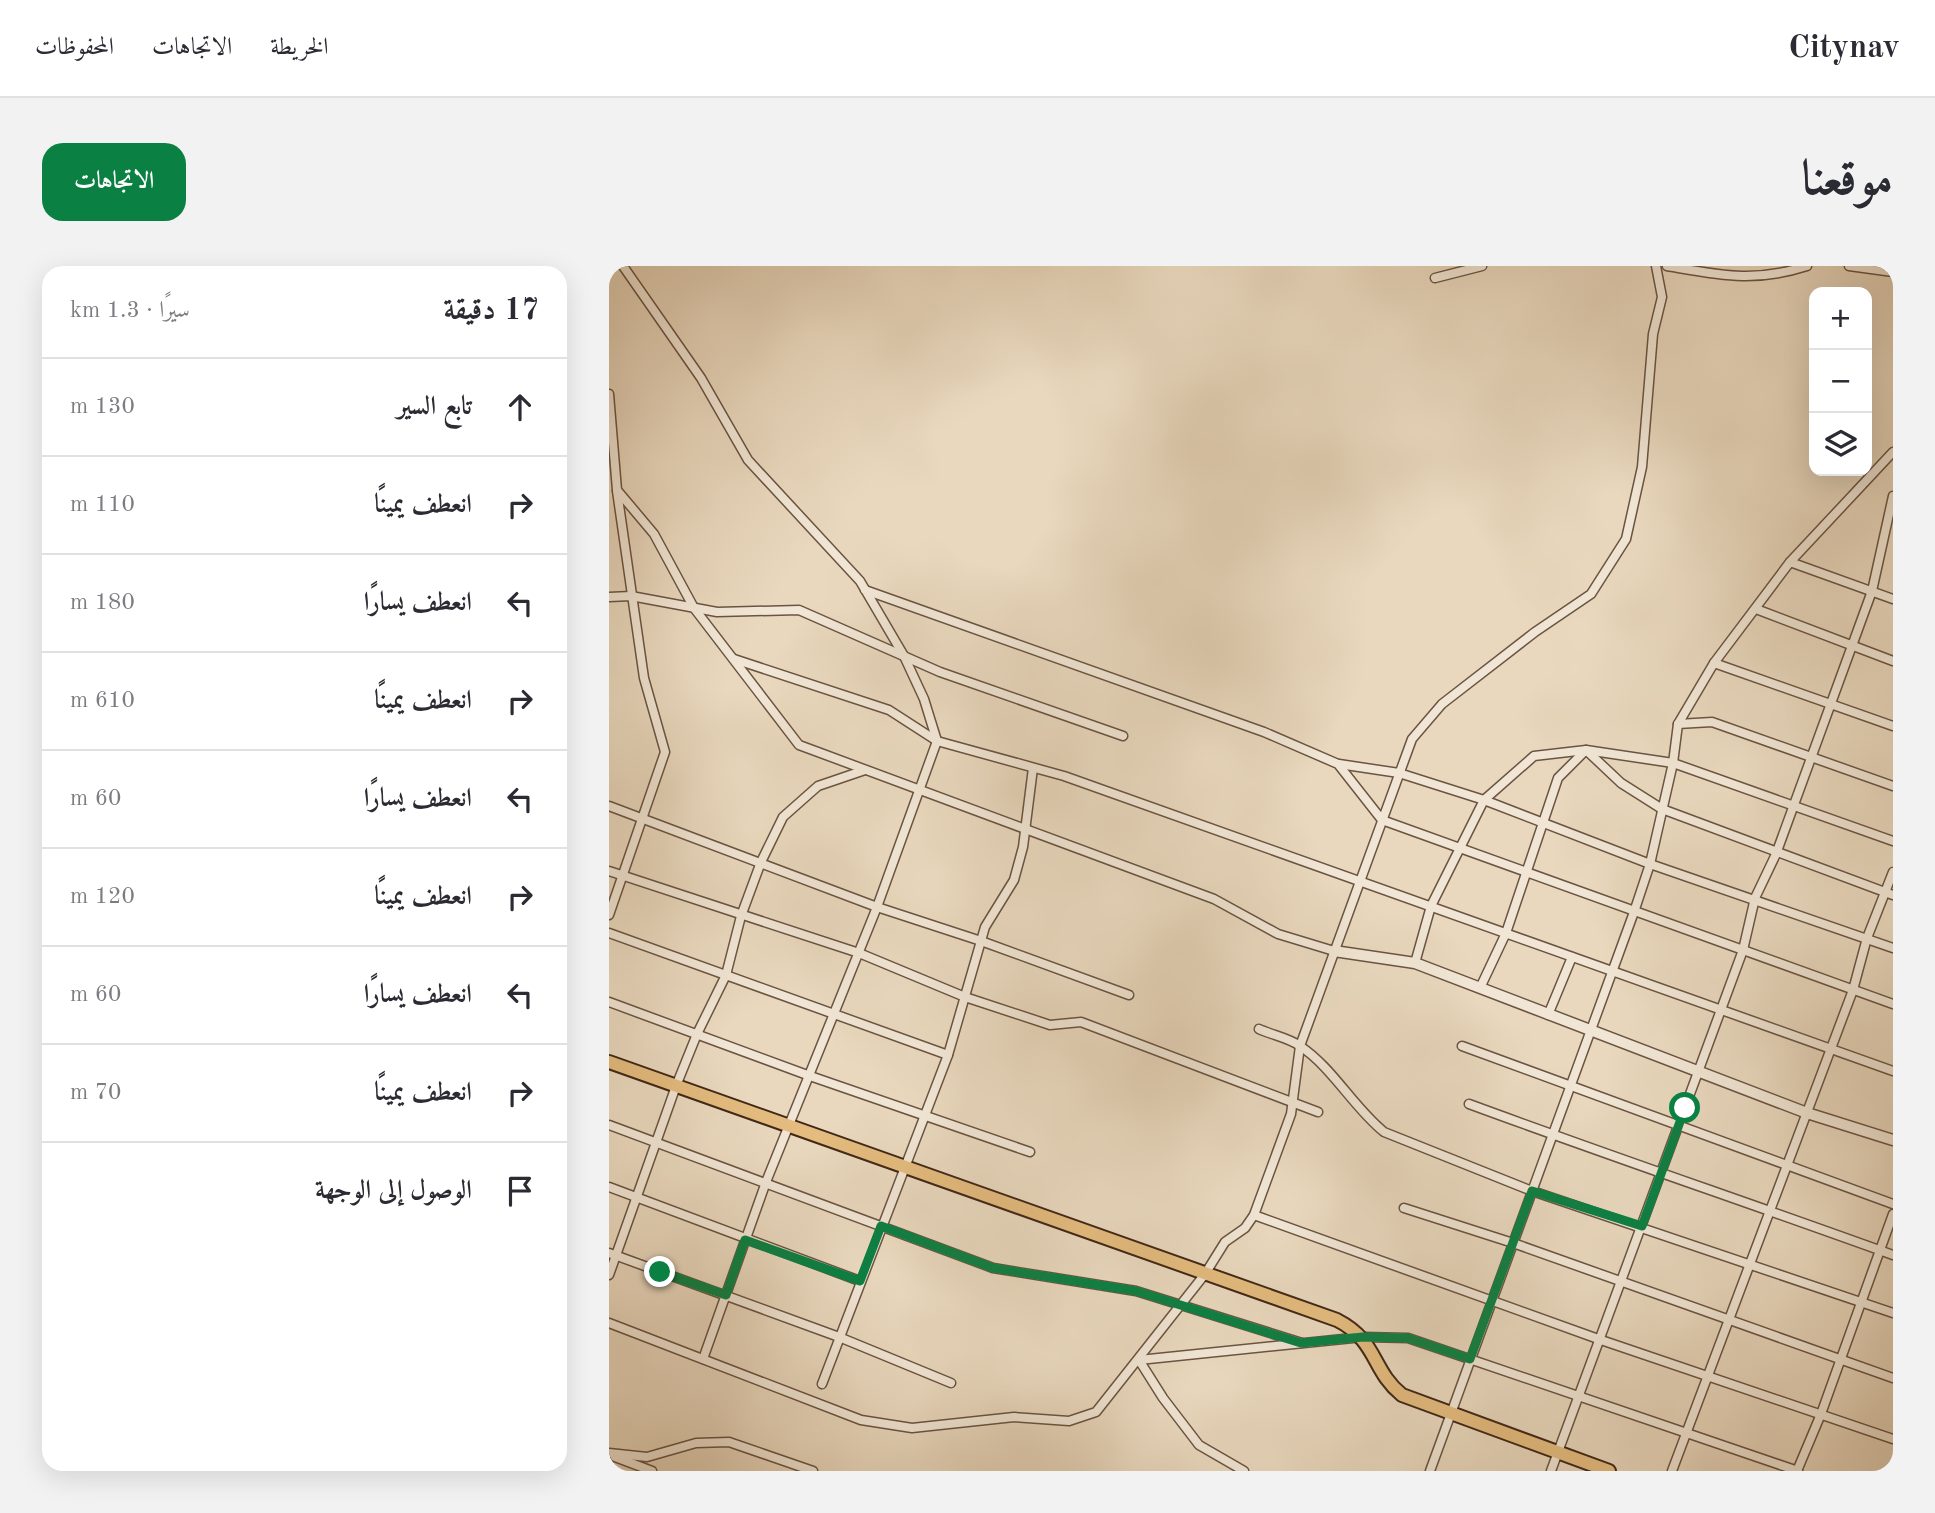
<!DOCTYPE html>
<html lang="ar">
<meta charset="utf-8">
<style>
:root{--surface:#fff;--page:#f2f2f3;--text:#2b2b33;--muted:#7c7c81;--line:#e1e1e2;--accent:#0b8043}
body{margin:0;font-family:"Old Standard TT",Amiri,serif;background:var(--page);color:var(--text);direction:rtl}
.controls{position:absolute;right:21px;top:21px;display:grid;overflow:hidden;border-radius:14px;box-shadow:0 7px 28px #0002}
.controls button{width:63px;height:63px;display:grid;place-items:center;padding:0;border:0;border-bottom:2px solid var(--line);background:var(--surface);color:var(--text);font:35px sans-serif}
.stop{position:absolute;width:21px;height:21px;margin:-16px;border:5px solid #0b8043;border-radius:50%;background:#fff}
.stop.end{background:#0b8043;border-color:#fff;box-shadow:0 2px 7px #0008}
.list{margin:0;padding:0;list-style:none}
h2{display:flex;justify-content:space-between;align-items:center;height:91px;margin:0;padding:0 28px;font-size:30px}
h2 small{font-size:23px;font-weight:400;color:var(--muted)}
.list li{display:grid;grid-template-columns:46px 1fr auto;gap:21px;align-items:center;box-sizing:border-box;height:98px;padding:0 28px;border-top:2px solid var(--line)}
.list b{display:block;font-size:26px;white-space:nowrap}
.list em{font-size:23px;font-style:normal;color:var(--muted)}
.icon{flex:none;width:38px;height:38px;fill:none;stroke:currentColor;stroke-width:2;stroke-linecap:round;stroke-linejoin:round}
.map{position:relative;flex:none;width:1284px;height:1205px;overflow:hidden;direction:ltr;border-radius:21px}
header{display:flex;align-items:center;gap:42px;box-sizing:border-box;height:98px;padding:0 35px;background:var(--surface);border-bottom:2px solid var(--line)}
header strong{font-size:33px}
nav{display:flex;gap:38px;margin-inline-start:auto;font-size:24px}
.intro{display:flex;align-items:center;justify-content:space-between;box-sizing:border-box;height:168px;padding:0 42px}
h1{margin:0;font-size:49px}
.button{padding:18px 32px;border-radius:21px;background:var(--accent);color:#fff;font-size:24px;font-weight:700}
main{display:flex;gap:42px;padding:0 42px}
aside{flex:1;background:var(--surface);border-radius:21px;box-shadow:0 7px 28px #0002}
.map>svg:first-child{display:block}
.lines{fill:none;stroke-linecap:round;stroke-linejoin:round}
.minor-casing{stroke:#6a5442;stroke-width:11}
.tertiary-casing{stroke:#6a5442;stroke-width:13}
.primary-casing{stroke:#402818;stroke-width:16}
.minor{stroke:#f1e6d5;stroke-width:8}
.tertiary{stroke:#f1e6d5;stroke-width:10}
.primary{stroke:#e4bc7f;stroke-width:12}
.route{stroke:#0b8043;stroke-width:9}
</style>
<header>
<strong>Citynav</strong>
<nav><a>الخريطة</a><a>الاتجاهات</a><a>المحفوظات</a></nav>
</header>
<div class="intro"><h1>موقعنا</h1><a class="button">الاتجاهات</a></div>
<main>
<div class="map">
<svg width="1284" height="1205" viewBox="0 0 1284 1205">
<rect width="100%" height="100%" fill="#e9d8be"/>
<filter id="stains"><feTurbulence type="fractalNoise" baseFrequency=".00286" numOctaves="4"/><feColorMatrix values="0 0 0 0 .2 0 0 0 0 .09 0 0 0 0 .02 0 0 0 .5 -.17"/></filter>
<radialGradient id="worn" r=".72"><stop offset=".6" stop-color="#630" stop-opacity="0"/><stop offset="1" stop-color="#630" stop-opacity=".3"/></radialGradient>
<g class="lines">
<g class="minor-casing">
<g id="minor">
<polyline points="14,0 92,112 139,194 251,315 295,390 315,433 328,475 268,641 157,916 94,1093"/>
<path d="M 1058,0 C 1111,9 1145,17 1198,0"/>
<polyline points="1240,0 1284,6"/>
<polyline points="826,12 873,0"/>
<polyline points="0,128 8,224 45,268 85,342 190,479 605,633 669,668 725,685"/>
<polyline points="1181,296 1284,333"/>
<polyline points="256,324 655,466 729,498 773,554 1284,738"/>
<polyline points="0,331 22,330 108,346 190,344 331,406 514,470"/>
<polyline points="1147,343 1284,395"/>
<polyline points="125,393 280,444 328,475 455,510 1284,805"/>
<polyline points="1105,397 1284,460"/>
<polyline points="1069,458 1103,456 1284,520"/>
<polyline points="730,498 790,507 875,534 1041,598 1284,682"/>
<polyline points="0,540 268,641 372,675 520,729"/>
<polyline points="0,605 250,687 356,731 441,759 472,756 709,846"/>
<polyline points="0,649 56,486 35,412 8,225"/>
<polyline points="0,667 339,789"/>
<polyline points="806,697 822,640 875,534 925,490 977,484 1012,517 1053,543 1284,629"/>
<polyline points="871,722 897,667 949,512 977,484 1064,497 1284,575"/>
<polyline points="0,736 201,810 421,886"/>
<polyline points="939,749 963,691"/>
<path d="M 650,763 C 663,769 680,772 691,780 C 724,802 744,841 775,866 L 923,925 L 1284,1047"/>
<polyline points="853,780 1284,938"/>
<path d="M 860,838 C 1001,890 1143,938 1284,989"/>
<polyline points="0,859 384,1002 527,1025 693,1077"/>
<polyline points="0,921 251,1015"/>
<polyline points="795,942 904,977 1284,1112"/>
<polyline points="645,949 992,1074 1284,1173"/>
<polyline points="0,987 230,1071 342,1117"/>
<polyline points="0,1009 67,820 88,768 117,709 132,650 152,596 174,551 209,520 256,504"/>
<polyline points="0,1057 252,1154 303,1162 405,1151 460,1155 487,1146 596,1008 616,976 636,962 645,949 682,848 691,780 803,473 833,438 926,366 982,328 1017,273 1033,201 1044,68 1053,31 1047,0"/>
<polyline points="530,1094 754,1071 799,1072 1189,1205"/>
<polyline points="530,1094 554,1132 590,1179 635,1205"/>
<polyline points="213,1118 339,789 376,661 405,614 414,581 424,502"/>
<polyline points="0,1187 38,1191 87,1177 120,1176 204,1205"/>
<polyline points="6,1191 43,1205"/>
<polyline points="821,1205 1025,646 1041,598 1064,497 1069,458 1105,397 1181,296 1284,186"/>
<polyline points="942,1205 1134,684 1146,632 1167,588 1263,325 1284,230"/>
<polyline points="1063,1205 1244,724 1258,672 1284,606"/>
<polyline points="1188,1205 1212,1148 1284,948"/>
</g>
</g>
<g class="tertiary-casing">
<polyline id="tertiary" points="725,685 806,697 1198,847 1284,874"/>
</g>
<g class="primary-casing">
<path id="primary" d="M 0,796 L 728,1054 C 769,1075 762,1104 793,1129 L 1000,1205"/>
</g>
<use href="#minor" class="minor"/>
<use href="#tertiary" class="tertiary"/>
<use href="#primary" class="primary"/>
</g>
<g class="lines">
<polyline class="route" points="51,1006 117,1029 136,974 251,1015 272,960 384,1002 527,1025 692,1077 754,1071 799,1072 861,1093 923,925 1033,960 1076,842"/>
</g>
<rect width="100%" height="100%" filter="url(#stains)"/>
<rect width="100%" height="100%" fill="url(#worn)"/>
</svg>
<div class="controls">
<button>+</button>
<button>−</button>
<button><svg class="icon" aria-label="layers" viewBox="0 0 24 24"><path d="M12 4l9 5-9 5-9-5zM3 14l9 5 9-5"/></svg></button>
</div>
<div class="stop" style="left:1076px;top:842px"></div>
<div class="stop end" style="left:51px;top:1006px"></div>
</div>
<aside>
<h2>17 دقيقة<small>سيرًا · 1.3 km</small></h2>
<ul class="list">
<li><svg class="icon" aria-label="ahead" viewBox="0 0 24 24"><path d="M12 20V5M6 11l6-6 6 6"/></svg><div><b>تابع السير</b></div><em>130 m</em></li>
<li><svg class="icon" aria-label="right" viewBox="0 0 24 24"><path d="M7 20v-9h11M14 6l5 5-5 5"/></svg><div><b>انعطف يمينًا</b></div><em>110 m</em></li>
<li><svg class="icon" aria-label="left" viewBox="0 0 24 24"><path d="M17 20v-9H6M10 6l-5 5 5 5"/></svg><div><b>انعطف يسارًا</b></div><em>180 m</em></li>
<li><svg class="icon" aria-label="right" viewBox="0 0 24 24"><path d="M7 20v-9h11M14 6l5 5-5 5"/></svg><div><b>انعطف يمينًا</b></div><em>610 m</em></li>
<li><svg class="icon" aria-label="left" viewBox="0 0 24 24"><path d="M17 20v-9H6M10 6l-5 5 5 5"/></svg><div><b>انعطف يسارًا</b></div><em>60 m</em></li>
<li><svg class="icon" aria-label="right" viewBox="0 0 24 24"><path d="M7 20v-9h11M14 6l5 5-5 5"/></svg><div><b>انعطف يمينًا</b></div><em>120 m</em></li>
<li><svg class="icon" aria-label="left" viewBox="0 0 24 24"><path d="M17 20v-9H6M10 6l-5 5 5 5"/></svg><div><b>انعطف يسارًا</b></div><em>60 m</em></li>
<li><svg class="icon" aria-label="right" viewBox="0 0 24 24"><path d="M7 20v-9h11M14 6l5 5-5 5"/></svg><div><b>انعطف يمينًا</b></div><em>70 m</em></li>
<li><svg class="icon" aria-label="arrive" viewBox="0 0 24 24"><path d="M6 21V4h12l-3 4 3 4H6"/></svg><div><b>الوصول إلى الوجهة</b></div></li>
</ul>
</aside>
</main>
